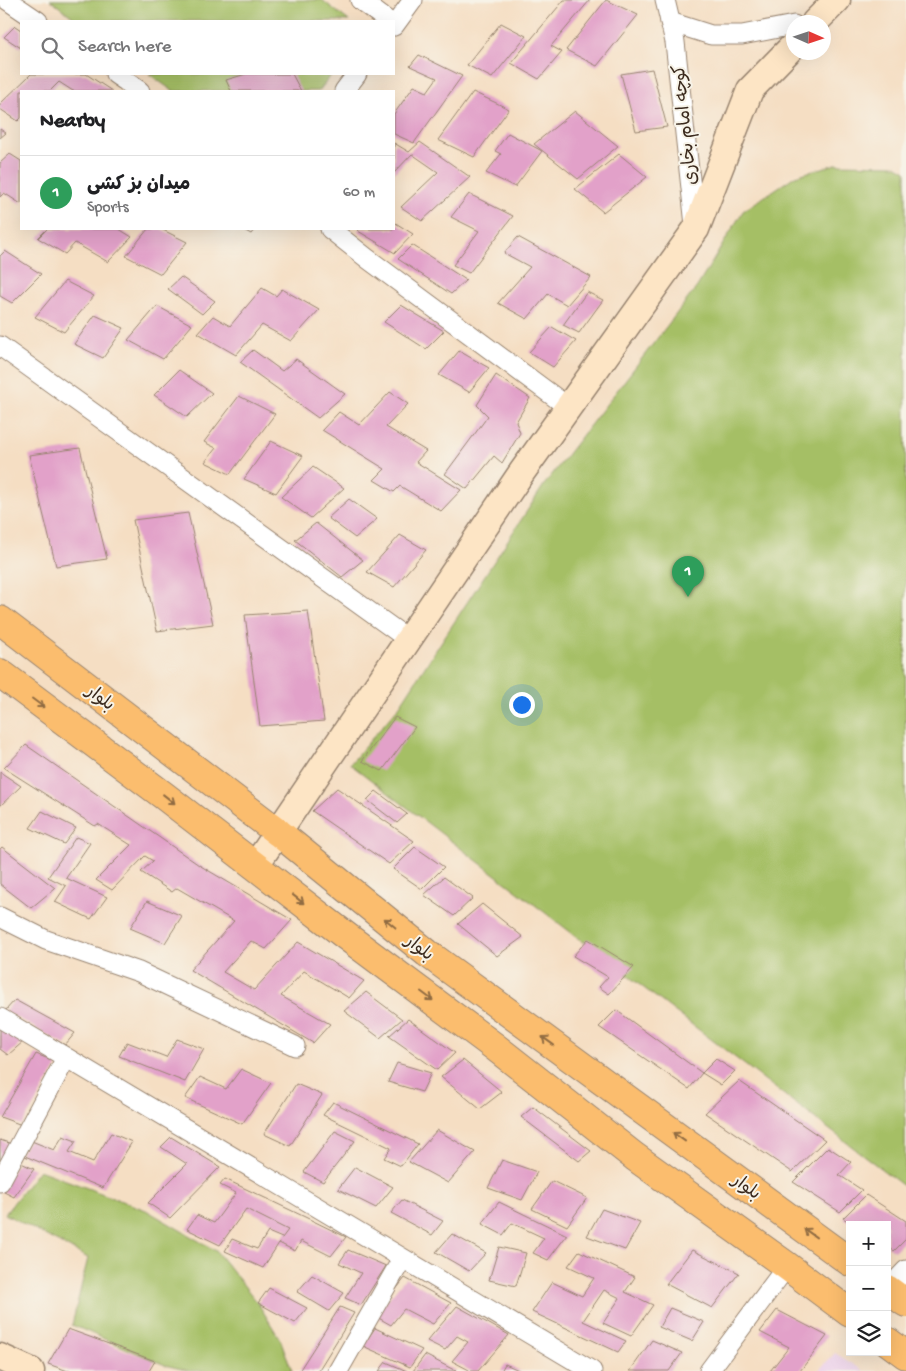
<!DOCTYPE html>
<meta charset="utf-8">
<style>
:root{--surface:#fff;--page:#f2f2f2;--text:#202124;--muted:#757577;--line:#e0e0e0;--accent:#2563eb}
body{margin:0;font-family:"Gochi Hand","Playpen Sans Arabic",sans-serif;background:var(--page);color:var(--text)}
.controls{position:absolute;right:15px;bottom:15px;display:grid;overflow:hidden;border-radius:0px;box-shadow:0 5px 20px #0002}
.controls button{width:45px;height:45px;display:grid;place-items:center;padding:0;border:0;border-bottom:1px solid var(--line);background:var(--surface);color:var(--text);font:25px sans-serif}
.compass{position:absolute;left:786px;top:15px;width:45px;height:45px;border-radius:50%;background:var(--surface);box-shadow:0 5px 20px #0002;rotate:93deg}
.you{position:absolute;left:521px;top:704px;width:18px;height:18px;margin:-12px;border:4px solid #fff;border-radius:50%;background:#1a73e8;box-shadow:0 0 0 8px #1a73e833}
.badge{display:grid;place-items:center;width:32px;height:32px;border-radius:50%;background:var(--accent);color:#fff;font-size:16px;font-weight:700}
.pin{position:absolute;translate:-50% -41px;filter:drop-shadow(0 1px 2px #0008)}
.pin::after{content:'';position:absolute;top:26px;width:18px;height:15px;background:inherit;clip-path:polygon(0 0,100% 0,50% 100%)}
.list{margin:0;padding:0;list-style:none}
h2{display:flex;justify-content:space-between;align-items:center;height:65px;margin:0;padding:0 20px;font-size:21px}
h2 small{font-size:16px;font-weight:400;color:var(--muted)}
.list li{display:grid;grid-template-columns:32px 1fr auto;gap:15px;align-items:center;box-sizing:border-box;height:75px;padding:0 20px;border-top:1px solid var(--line)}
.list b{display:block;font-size:19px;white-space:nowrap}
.list p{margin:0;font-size:16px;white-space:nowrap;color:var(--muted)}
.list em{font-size:16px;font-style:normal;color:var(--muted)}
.icon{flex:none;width:28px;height:28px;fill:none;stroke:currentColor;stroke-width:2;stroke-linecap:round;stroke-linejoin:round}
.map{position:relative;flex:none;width:906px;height:1371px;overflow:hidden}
.search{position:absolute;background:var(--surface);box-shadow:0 5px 20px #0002;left:20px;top:20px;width:375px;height:55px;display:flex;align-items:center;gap:12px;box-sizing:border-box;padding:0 18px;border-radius:0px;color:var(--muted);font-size:19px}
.panel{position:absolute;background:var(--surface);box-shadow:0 5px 20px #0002;left:20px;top:90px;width:375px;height:140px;border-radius:0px}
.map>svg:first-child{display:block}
.built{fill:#ecd1ea}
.green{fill:#a5bf65;stroke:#707442}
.building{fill:#e2a1c9}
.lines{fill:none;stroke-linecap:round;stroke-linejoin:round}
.street-casing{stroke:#988470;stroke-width:21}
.secondary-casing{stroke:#988470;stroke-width:29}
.primary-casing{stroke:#988470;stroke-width:30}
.street{stroke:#fff;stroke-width:19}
.secondary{stroke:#fde5c5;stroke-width:26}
.primary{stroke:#fbbd6e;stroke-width:28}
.oneway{stroke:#916c42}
.labels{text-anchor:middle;stroke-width:4;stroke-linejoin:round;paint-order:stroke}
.street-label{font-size:18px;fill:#3b2a1e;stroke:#f7f3e8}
</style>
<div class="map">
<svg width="906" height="1371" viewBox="0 0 906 1371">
<rect width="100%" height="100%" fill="#f7f3e8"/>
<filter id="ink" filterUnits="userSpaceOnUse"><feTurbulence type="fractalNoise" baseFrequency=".02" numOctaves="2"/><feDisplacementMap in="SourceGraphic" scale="10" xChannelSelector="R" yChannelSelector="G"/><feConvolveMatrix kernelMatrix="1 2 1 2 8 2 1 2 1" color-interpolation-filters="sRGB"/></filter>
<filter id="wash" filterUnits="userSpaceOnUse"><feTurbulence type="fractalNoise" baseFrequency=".0096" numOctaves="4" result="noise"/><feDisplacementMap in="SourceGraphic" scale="20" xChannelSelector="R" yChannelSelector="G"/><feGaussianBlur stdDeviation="1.12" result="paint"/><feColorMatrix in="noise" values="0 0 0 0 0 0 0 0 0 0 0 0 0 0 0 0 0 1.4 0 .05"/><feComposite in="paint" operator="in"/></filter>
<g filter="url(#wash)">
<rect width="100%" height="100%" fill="#f5dec3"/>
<polygon class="built" points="835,1353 864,1371 818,1371"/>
<g class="green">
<polygon points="50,0 322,0 349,21 78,21"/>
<polygon points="149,74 332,74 319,91 173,91"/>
<polygon points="836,164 896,165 906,171 905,1187 350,764 398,708 544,485 697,287 743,211 795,176"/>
<polygon points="39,1170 146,1210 216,1251 258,1303 281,1341 292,1371 189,1371 165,1365 72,1325 88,1258 5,1214"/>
</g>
<g id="blocks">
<g class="building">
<polygon points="564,0 590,0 551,46 562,52 539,79 511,63"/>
<polygon points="606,0 638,15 597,66 566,50"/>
<polygon points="501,23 526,36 492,78 467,65"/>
<polygon points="15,26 21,30 21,48 4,37"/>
<polygon points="419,55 462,76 414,143 394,134 394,114 414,86 427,92 437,78 410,66"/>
<polygon points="652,69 667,127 636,131 621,74"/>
<polygon points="31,74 86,74 112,91 73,91 59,82 50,91 21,91 21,118 18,121 0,109 0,104"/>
<polygon points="246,74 292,74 301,91 231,91 226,80"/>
<polygon points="473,92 509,109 474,157 438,140"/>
<polygon points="575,111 618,146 578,179 534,144"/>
<polygon points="0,129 6,133 0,138"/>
<polygon points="508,133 542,151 515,187 486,173 501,154 495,151"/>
<polygon points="420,142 470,177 422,221 401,207 438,172 412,154 394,173 394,143 409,152"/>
<polygon points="10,154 21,161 21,204 4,193 0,197 0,163"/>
<polygon points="619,154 647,177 603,212 575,189"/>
<polygon points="469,194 513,216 469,273 453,265 479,231 451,217"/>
<polygon points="394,222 413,234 395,253 358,231 360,229 394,229"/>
<polygon points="47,229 119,229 132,237 108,262 75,243 65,254 38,238"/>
<polygon points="148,229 161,229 187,242 161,274 126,256"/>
<polygon points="242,229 255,229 251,234"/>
<polygon points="518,237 591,277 567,305 548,294 527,319 498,303 530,267 504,253"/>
<polygon points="412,245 466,280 451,294 398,259"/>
<polygon points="5,251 41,274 12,303 0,296 0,256"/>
<polygon points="181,277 215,301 202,314 168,289"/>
<polygon points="65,281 94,296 64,332 35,317"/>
<polygon points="262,288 276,296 282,289 319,310 291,341 262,325 236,355 198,333 213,316 230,326"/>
<polygon points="587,292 603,300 579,333 563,325"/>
<polygon points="401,305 444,331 426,349 384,322"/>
<polygon points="157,306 192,325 163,359 128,340"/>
<polygon points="95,315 124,328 103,358 74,344"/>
<polygon points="552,327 576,341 553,367 529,352"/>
<polygon points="253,350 282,371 296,359 345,394 318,418 240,362"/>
<polygon points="459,351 489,368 469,392 439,375"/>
<polygon points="179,370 212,393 187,417 154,395"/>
<polygon points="496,375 530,398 516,422 520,433 502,463 494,456 467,489 445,474 488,416 477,405"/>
<polygon points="390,392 408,404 386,427 426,451 416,462 461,490 441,511 400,486 394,492 374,480 385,469 322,430 339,412 359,425"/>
<polygon points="239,396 275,414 230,474 205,462 216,448 204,442"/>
<polygon points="271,441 303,456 276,493 244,479"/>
<polygon points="80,448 107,559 56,566 29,455"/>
<polygon points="313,467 344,488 311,518 281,497"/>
<polygon points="349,499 377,519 355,538 328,518"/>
<polygon points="188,513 213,624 157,631 133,520"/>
<polygon points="316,523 363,560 342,577 295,540"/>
<polygon points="400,535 426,550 394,587 367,572"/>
<polygon points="308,611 324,721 260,726 245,615"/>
<polygon points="395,717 415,727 382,771 362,761"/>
<polygon points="26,745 199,865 292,920 266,949 251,941 223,972 254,990 298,942 364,981 349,998 304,971 281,996 330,1024 313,1043 190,970 234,921 177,888 172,892 141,872 153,861 145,856 112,890 96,880 131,845 98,824 95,826 4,768"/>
<polygon points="0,772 21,786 0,806"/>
<polygon points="337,788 414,841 389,864 312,811"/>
<polygon points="376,791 407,814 397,823 367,800"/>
<polygon points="42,811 76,828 64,844 30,828"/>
<polygon points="76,837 90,843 66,878 107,897 91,919 55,902 66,886 48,877"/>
<polygon points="2,847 55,888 31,908 0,884 0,849"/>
<polygon points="415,847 444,867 422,889 393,869"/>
<polygon points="444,877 473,898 454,916 424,895"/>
<polygon points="147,901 182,916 165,943 130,928"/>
<polygon points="482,904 523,937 497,956 458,924"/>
<polygon points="588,939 634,967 609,994 599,987 608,977 573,956"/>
<polygon points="366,992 402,1019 380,1038 344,1011"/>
<polygon points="15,1000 75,1033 65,1045 5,1011"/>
<polygon points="616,1010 702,1073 716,1059 735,1071 721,1085 702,1073 689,1089 599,1027"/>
<polygon points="408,1019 455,1053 437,1070 389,1036"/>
<polygon points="0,1024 24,1041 8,1055 0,1049"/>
<polygon points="177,1039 204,1049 185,1082 119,1056 127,1042 166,1057"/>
<polygon points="36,1054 59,1063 22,1125 0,1117"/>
<polygon points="463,1060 502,1092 480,1109 441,1077"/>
<polygon points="397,1063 431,1073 422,1092 388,1082"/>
<polygon points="241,1069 271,1083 242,1124 185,1098 200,1077 226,1089"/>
<polygon points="739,1081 825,1140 792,1172 705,1113"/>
<polygon points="296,1084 322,1095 290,1146 264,1134"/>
<polygon points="333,1102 418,1144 401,1166 384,1158 391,1148 323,1115"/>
<polygon points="533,1107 591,1151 579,1161 521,1117"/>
<polygon points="437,1130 475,1152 448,1183 409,1162"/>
<polygon points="335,1131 355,1141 323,1182 304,1172"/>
<polygon points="111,1133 132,1142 103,1188 20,1154 29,1140 54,1150 63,1136 76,1141 69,1152 93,1162"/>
<polygon points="171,1137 220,1167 170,1218 148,1203 187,1164 161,1147"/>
<polygon points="0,1140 12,1144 0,1172"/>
<polygon points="828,1147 851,1162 839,1175 862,1190 840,1212 793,1182"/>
<polygon points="502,1160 537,1172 522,1200 488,1188"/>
<polygon points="19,1162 34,1169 14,1197 0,1190"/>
<polygon points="355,1167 393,1187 376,1208 338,1189"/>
<polygon points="225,1179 305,1217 346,1237 331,1256 301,1241 295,1251 279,1243 263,1268 225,1251 232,1239 257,1249 268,1232 282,1238 288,1230 246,1209 220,1245 187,1229 197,1215 214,1223 236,1193 220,1185"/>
<polygon points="552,1181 587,1198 567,1226 532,1209"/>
<polygon points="866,1195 906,1221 906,1239 894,1251 887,1246 887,1225 854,1225 843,1218"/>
<polygon points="402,1200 443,1221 432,1235 391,1213"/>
<polygon points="499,1202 567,1235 548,1260 533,1253 544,1238 512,1223 503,1235 482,1224"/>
<polygon points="602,1209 640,1223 625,1250 587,1236"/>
<polygon points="452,1234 486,1253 469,1271 436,1252"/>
<polygon points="499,1247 526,1253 516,1286 489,1280"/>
<polygon points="348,1250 386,1266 361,1305 345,1298 361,1273 339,1263"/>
<polygon points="692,1250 739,1273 712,1308 666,1284"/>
<polygon points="579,1251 635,1277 625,1292 653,1305 631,1336 603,1323 620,1298 604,1290 583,1321 626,1341 618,1352 532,1312 552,1282 582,1296 594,1278 568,1266"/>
<polygon points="312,1275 344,1293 329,1311 297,1292"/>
<polygon points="405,1278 451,1303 433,1324 404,1309 391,1325 375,1316"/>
<polygon points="269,1288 307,1308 295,1323 258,1303"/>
<polygon points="457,1306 509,1335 478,1371 471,1371 452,1361 468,1342 457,1336 445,1350 427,1341"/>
<polygon points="340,1307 354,1313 318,1371 299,1371"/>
<polygon points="670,1308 704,1322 692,1341 659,1327"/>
<polygon points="777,1310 827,1336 800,1371 770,1371 789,1347 760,1332"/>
<polygon points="375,1328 422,1350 410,1367 363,1346"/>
<polygon points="68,1329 155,1361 149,1371 68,1371 48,1364"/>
<polygon points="652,1340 682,1353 669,1371 630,1371"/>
<polygon points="425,1355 456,1371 413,1371"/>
<polygon points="386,1362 407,1371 379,1371"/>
<polygon points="505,1364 521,1371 501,1371"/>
</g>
</g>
</g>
<g filter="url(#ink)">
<use href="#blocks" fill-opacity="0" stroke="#988470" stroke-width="1"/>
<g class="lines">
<g class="street-casing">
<g id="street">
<polyline points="7,0 38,21"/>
<polyline points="360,0 388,21"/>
<polyline points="665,0 675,42 695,225"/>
<polyline points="670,22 711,35 742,35 794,25"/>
<polyline points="394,26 413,0"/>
<polyline points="115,74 140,91"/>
<polyline points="344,91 357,74"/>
<polyline points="330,229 368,259 568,407"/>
<polyline points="0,346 409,640"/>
<polyline points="0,917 46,940 139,972 295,1046"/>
<polyline points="0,1018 592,1371"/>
<polyline points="0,1182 66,1058"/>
<polyline points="887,1290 906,1270"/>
<polyline points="338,1371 402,1259"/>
<polyline points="709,1371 787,1266"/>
</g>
</g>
<g class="secondary-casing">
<g id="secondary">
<polyline points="815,22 837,0"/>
<polyline points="255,866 522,472 696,229 750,90 794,45"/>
<polyline points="0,1357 31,1371"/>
</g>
</g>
<g class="primary-casing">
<g id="primary">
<polyline points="0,620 279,833 427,953 850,1262"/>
<polyline points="0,673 163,795 346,936 495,1047 635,1157 787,1266 850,1313"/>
<polyline points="887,1289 906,1303"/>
<polyline points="887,1341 906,1355"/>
</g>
</g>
<use href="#street" class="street"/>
<use href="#secondary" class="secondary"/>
<use href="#primary" class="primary"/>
</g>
<defs><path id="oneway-shaft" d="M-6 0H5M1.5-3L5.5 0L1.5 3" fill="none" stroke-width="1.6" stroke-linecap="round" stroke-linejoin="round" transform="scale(1.25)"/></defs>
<g class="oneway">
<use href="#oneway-shaft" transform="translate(38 703) rotate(37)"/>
<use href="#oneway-shaft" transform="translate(169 799) rotate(38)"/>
<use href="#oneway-shaft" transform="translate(298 899) rotate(38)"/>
<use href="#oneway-shaft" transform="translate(390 923) rotate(-141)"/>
<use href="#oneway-shaft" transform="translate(427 996) rotate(37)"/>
<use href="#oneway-shaft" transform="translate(548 1041) rotate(-144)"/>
<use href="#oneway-shaft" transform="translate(679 1137) rotate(-144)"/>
<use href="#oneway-shaft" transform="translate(810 1233) rotate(-144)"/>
</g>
</g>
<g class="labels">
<g class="street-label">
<text transform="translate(684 125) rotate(-96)" y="6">کوچه امام بخاری</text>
<text transform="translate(101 697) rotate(37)" y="6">بلوار</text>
<text transform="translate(420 947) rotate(38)" y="6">بلوار</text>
<text transform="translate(747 1186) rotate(36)" y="6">بلوار</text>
</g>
</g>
</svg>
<div class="controls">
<button>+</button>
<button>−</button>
<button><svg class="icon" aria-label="layers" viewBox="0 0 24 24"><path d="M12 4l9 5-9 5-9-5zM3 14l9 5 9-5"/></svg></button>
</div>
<svg class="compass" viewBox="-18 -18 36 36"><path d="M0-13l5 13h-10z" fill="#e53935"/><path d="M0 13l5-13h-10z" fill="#757577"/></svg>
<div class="you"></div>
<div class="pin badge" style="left:688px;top:597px;background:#2e9e5b">1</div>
<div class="search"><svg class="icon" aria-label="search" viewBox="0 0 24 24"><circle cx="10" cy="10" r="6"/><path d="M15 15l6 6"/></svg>Search here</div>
<section class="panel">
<h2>Nearby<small></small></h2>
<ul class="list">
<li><span class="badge" style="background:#2e9e5b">1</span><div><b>میدان بز کشی</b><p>Sports</p></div><em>60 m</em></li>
</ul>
</section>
</div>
